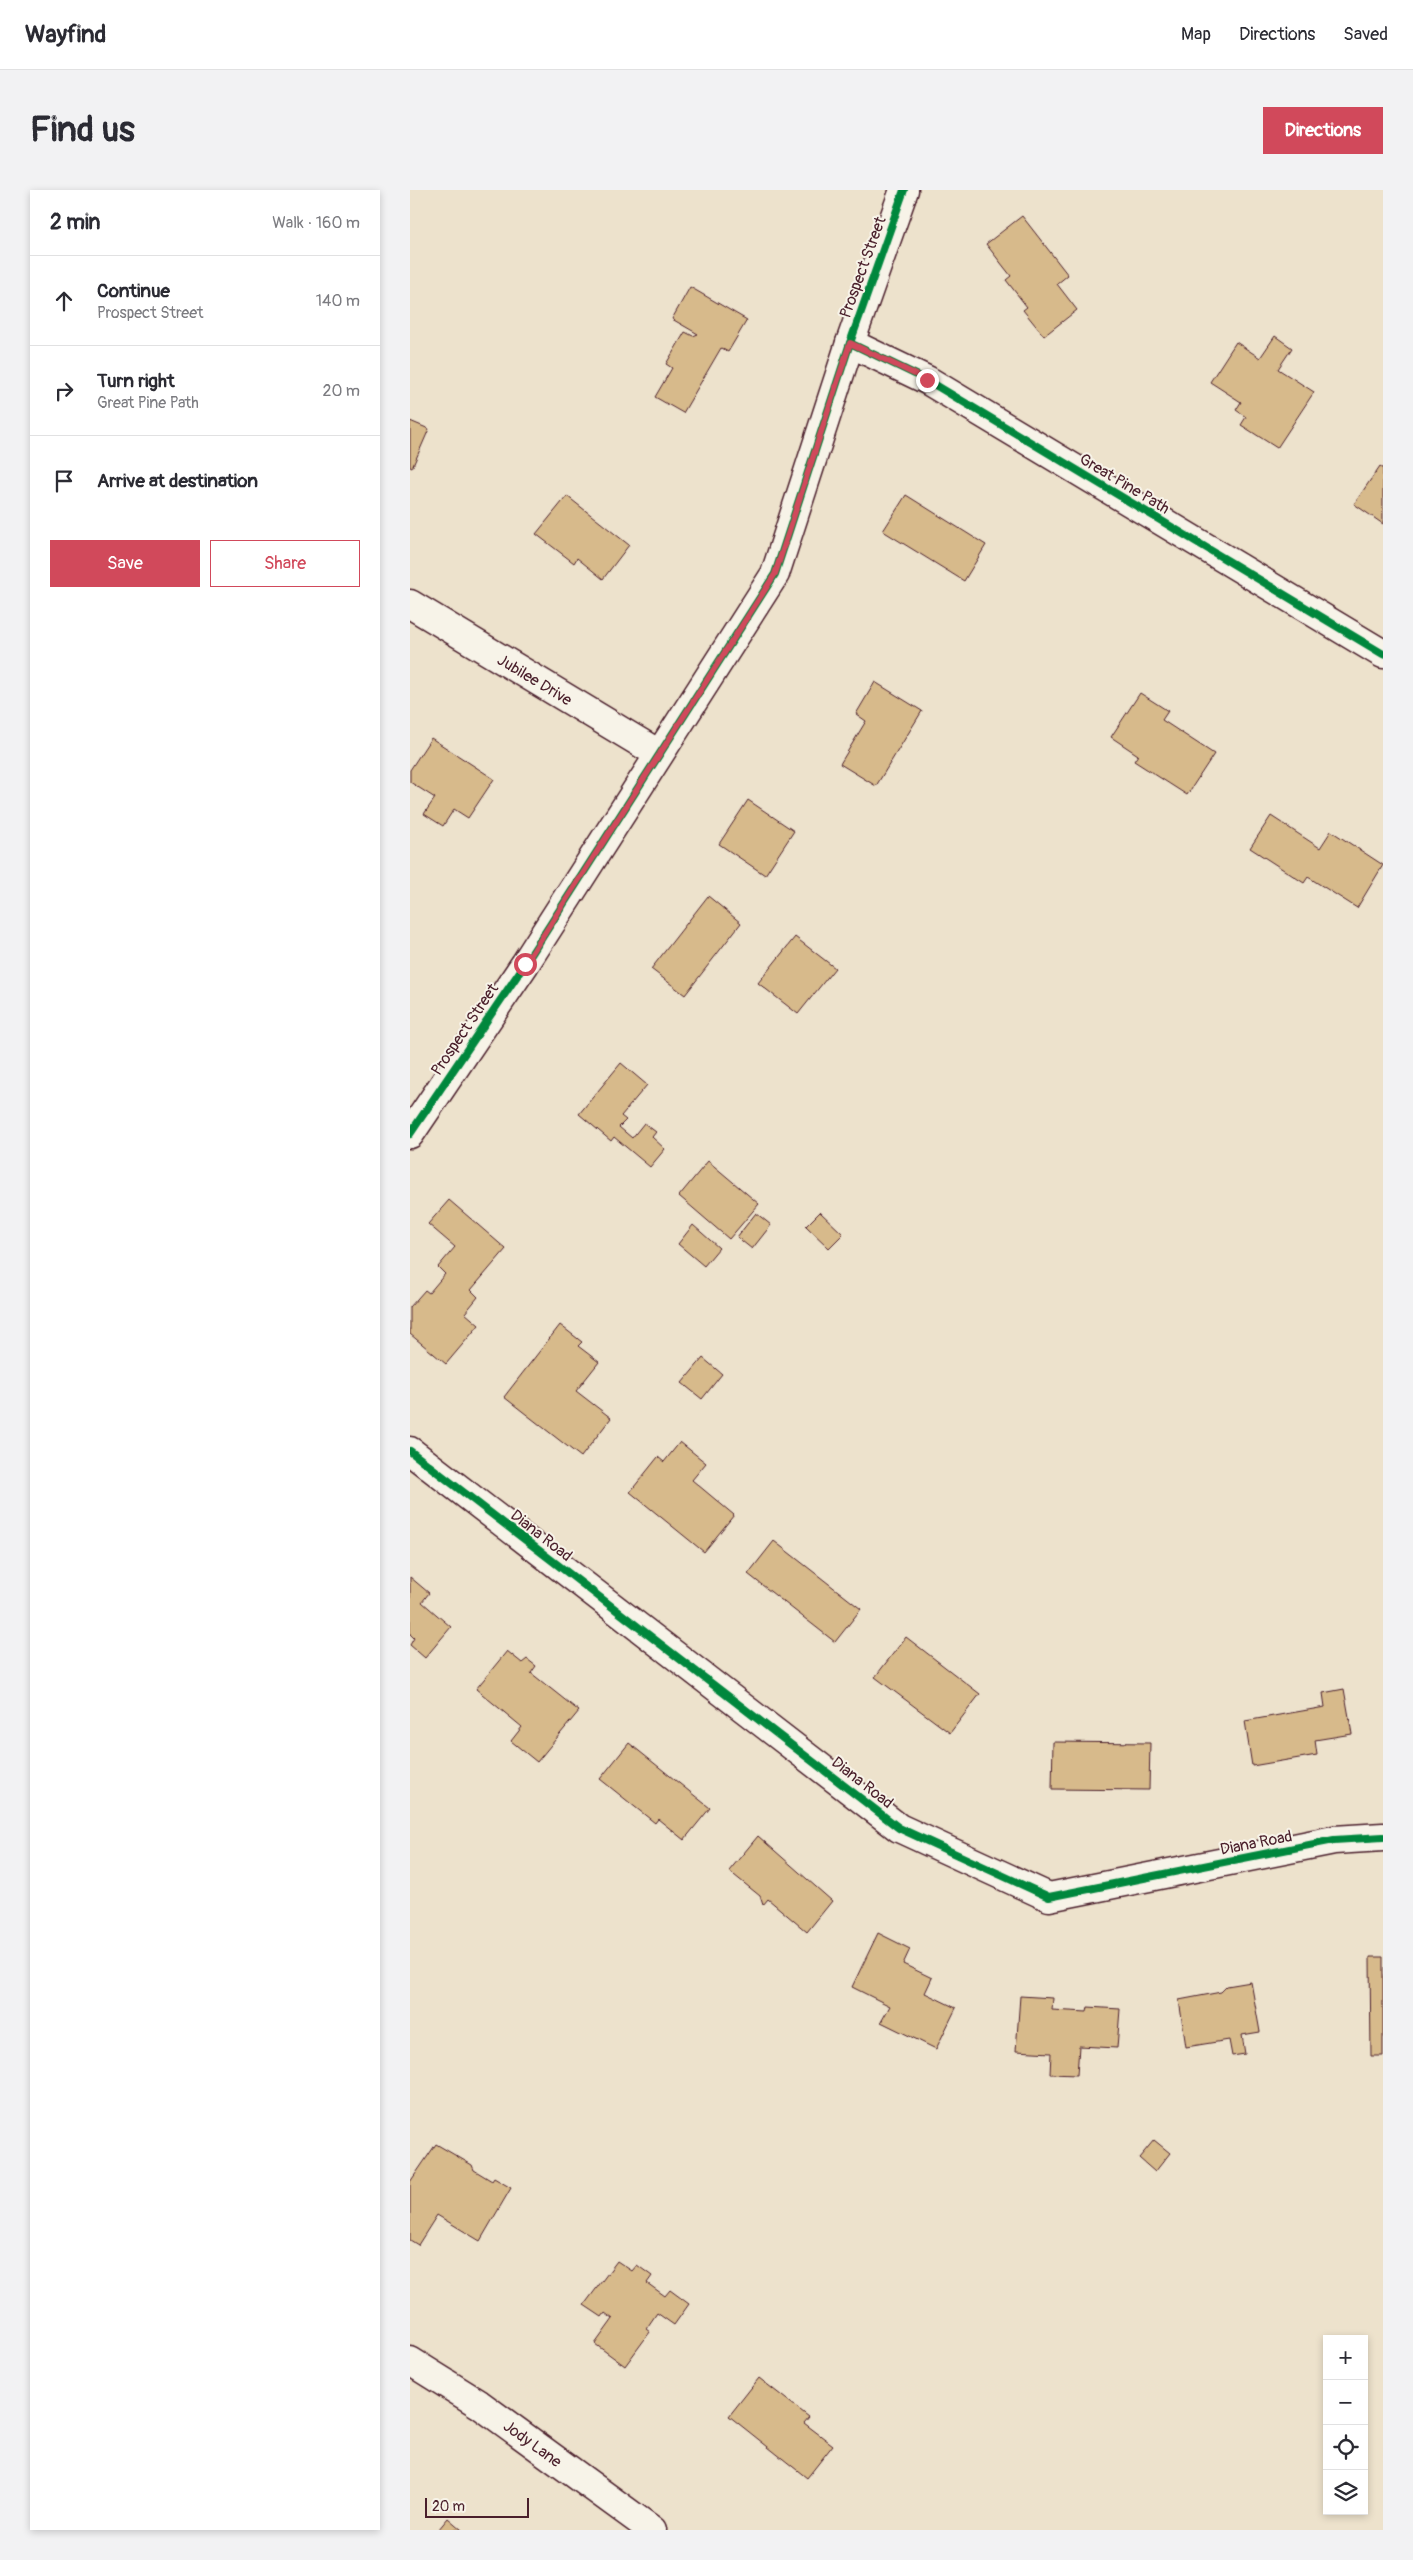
<!DOCTYPE html>
<meta charset="utf-8">
<style>
:root{--surface:#fff;--page:#f2f2f3;--text:#2b2b33;--muted:#7c7c81;--line:#e1e1e2;--accent:#d1495b}
body{margin:0;font-family:Pangolin,sans-serif;background:var(--page);color:var(--text)}
.controls{position:absolute;right:15px;bottom:15px;display:grid;overflow:hidden;border-radius:0px;box-shadow:0 2px 8px #0003}
.controls button{width:45px;height:45px;display:grid;place-items:center;padding:0;border:0;border-bottom:1px solid var(--line);background:var(--surface);color:var(--text);font:25px sans-serif}
.scale{position:absolute;left:15px;bottom:12px;width:104px;box-sizing:border-box;padding-left:5px;border:2px solid #4a1f2b;border-top:0;font-size:14px;line-height:18px;white-space:nowrap;color:#4a1f2b;-webkit-text-stroke:4px #f7f3e8;paint-order:stroke}
.stop{position:absolute;width:15px;height:15px;margin:-11px;border:4px solid #d1495b;border-radius:50%;background:#fff}
.stop.end{background:#d1495b;border-color:#fff;box-shadow:0 1px 5px #0008}
.list{margin:0;padding:0;list-style:none}
h2{display:flex;justify-content:space-between;align-items:center;height:65px;margin:0;padding:0 20px;font-size:21px}
h2 small{font-size:16px;font-weight:400;color:var(--muted)}
.list li{display:grid;grid-template-columns:32px 1fr auto;gap:15px;align-items:center;box-sizing:border-box;height:90px;padding:0 20px;border-top:1px solid var(--line)}
.list b{display:block;font-size:19px;white-space:nowrap}
.list p{margin:0;font-size:16px;white-space:nowrap;color:var(--muted)}
.list em{font-size:16px;font-style:normal;color:var(--muted)}
.actions{display:flex;gap:10px;padding:15px 20px}
.actions a{flex:1;padding:11px 0;border:1px solid var(--accent);border-radius:0px;text-align:center;font-size:18px;color:var(--accent)}
.actions .main{background:var(--accent);color:#fff}
.icon{flex:none;width:28px;height:28px;fill:none;stroke:currentColor;stroke-width:2;stroke-linecap:round;stroke-linejoin:round}
.map{position:relative;flex:none;width:973px;height:2340px;overflow:hidden;border-radius:0px}
header{display:flex;align-items:center;gap:30px;box-sizing:border-box;height:70px;padding:0 25px;background:var(--surface);border-bottom:1px solid var(--line)}
header strong{font-size:24px}
nav{display:flex;gap:28px;margin-inline-start:auto;font-size:18px}
.intro{display:flex;align-items:center;justify-content:space-between;box-sizing:border-box;height:120px;padding:0 30px}
h1{margin:0;font-size:35px}
.button{padding:12px 22px;border-radius:0px;background:var(--accent);color:#fff;font-size:18px;font-weight:700}
main{display:flex;gap:30px;padding:0 30px}
aside{flex:1;background:var(--surface);border-radius:0px;box-shadow:0 2px 8px #0003}
.map>svg:first-child{display:block}
.building{fill:#d7ba8b;stroke:#4a1f2b}
.lines{fill:none;stroke-linecap:round;stroke-linejoin:round}
.street-casing{stroke:#4a1f2b;stroke-width:31}
.secondary-casing{stroke:#4a1f2b;stroke-width:31}
.street{stroke:#f7f3e8;stroke-width:28}
.secondary{stroke:#f7f3e8;stroke-width:28}
.cycleway-casing{stroke:#f7f3e8;stroke-width:11}
.cycleway{stroke:#00873e;stroke-width:8}
.route{stroke:#d1495b;stroke-width:6}
.labels{text-anchor:middle;stroke-width:4;stroke-linejoin:round;paint-order:stroke}
.street-label{font-size:16px;fill:#4a1f2b;stroke:#f7f3e8}
</style>
<header>
<strong>Wayfind</strong>
<nav><a>Map</a><a>Directions</a><a>Saved</a></nav>
</header>
<div class="intro"><h1>Find us</h1><a class="button">Directions</a></div>
<main>
<aside>
<h2>2 min<small>Walk · 160 m</small></h2>
<ul class="list">
<li><svg class="icon" aria-label="ahead" viewBox="0 0 24 24"><path d="M12 20V5M6 11l6-6 6 6"/></svg><div><b>Continue</b><p>Prospect Street</p></div><em>140 m</em></li>
<li><svg class="icon" aria-label="right" viewBox="0 0 24 24"><path d="M7 20v-9h11M14 6l5 5-5 5"/></svg><div><b>Turn right</b><p>Great Pine Path</p></div><em>20 m</em></li>
<li><svg class="icon" aria-label="arrive" viewBox="0 0 24 24"><path d="M6 21V4h12l-3 4 3 4H6"/></svg><div><b>Arrive at destination</b></div></li>
</ul>
<div class="actions"><a class="main">Save</a><a>Share</a></div>
</aside>
<div class="map">
<svg width="973" height="2340" viewBox="0 0 973 2340">
<rect width="100%" height="100%" fill="#ede2cc"/>
<filter id="ink" filterUnits="userSpaceOnUse"><feTurbulence type="fractalNoise" baseFrequency=".02" numOctaves="2"/><feDisplacementMap in="SourceGraphic" scale="10" xChannelSelector="R" yChannelSelector="G"/><feConvolveMatrix kernelMatrix="1 2 1 2 8 2 1 2 1" color-interpolation-filters="sRGB"/></filter>
<g filter="url(#ink)">
<g class="building">
<polygon points="612,26 658,85 647,94 667,120 634,146 613,120 617,117 596,90 601,86 576,54"/>
<polygon points="280,97 337,130 318,162 311,158 273,223 245,207 262,178 256,174 275,142 283,146 288,144 262,129"/>
<polygon points="865,146 882,158 868,179 904,202 867,258 831,235 836,227 826,220 831,212 800,192 826,152 850,168"/>
<polygon points="0,231 19,239 2,278 0,277"/>
<polygon points="970,276 973,278 973,334 944,314"/>
<polygon points="496,305 576,355 554,391 473,341"/>
<polygon points="157,306 219,355 193,389 167,368 164,373 126,344"/>
<polygon points="465,492 512,521 466,596 430,574 456,531 446,524"/>
<polygon points="730,503 758,521 752,530 804,564 777,605 724,571 728,565 701,547"/>
<polygon points="21,548 84,589 58,628 44,619 33,636 14,624 25,608 0,592 0,580"/>
<polygon points="338,610 384,641 355,685 309,654"/>
<polygon points="861,626 910,658 921,641 973,675 947,718 898,687 894,693 840,658"/>
<polygon points="298,706 331,733 275,805 241,779"/>
<polygon points="385,747 425,778 388,824 348,793"/>
<polygon points="211,873 237,895 211,926 216,930 209,937 222,948 234,933 246,942 242,947 255,959 240,977 204,947 201,951 169,924"/>
<polygon points="298,971 349,1014 319,1049 269,1006"/>
<polygon points="39,1010 96,1059 61,1100 68,1107 55,1123 69,1135 36,1174 0,1144 0,1117 15,1100 19,1103 35,1084 28,1077 45,1057 18,1034"/>
<polygon points="410,1022 433,1044 419,1058 396,1036"/>
<polygon points="346,1023 361,1035 342,1059 327,1047"/>
<polygon points="283,1035 309,1058 294,1076 268,1054"/>
<polygon points="150,1135 172,1152 168,1156 189,1172 166,1201 201,1228 171,1267 94,1207"/>
<polygon points="293,1168 312,1184 292,1209 272,1193"/>
<polygon points="270,1252 296,1273 282,1290 324,1325 294,1362 220,1302 248,1267 254,1272"/>
<polygon points="364,1351 451,1419 425,1452 338,1384"/>
<polygon points="0,1387 19,1403 12,1412 41,1437 15,1468 0,1455 4,1448 0,1444"/>
<polygon points="496,1447 570,1504 540,1543 465,1487"/>
<polygon points="97,1461 112,1473 117,1469 126,1476 121,1483 169,1521 127,1572 101,1551 112,1537 66,1499"/>
<polygon points="934,1499 942,1544 905,1550 907,1565 842,1576 835,1531 915,1517 913,1503"/>
<polygon points="643,1552 740,1553 739,1600 642,1599"/>
<polygon points="219,1553 300,1618 274,1650 248,1629 245,1633 190,1589"/>
<polygon points="348,1646 422,1711 397,1742 358,1709 353,1715 350,1706 319,1681"/>
<polygon points="468,1743 500,1759 493,1774 522,1788 515,1803 546,1818 526,1859 471,1832 480,1816 442,1797"/>
<polygon points="960,1767 973,1767 973,1866 961,1866"/>
<polygon points="841,1792 850,1842 832,1845 835,1864 822,1866 819,1850 776,1857 769,1810 811,1802 817,1796"/>
<polygon points="610,1806 643,1808 642,1820 677,1822 678,1817 710,1819 707,1858 669,1856 667,1885 640,1884 641,1863 606,1861"/>
<polygon points="744,1950 760,1963 745,1982 729,1968"/>
<polygon points="26,1954 62,1975 64,1980 82,1991 84,1988 101,1998 70,2051 27,2025 8,2055 0,2050 0,1992"/>
<polygon points="207,2071 222,2081 227,2075 242,2086 237,2093 255,2106 260,2100 279,2114 264,2135 247,2123 236,2139 240,2142 215,2176 185,2154 203,2129 195,2123 192,2127 174,2115"/>
<polygon points="349,2188 399,2227 394,2233 423,2255 397,2288 319,2226"/>
<polygon points="38,2328 52,2340 28,2340"/>
</g>
<g class="lines">
<g class="street-casing">
<g id="street">
<polyline points="440,153 517,190 973,464"/>
<path id="s1" d="M 0,414 L 249,564"/>
<polyline points="0,1261 489,1638 639,1707 924,1650 973,1647"/>
<path id="s2" d="M 0,2171 L 69,2214 L 242,2340"/>
</g>
</g>
<g class="secondary-casing">
<polyline id="secondary" points="0,944 115,774 365,384 440,153 494,0"/>
</g>
<use href="#street" class="street"/>
<use href="#secondary" class="secondary"/>
<g class="cycleway-casing">
<g id="cycleway">
<polyline points="440,153 517,190 973,464"/>
<polyline points="0,944 115,774 365,384 440,153 494,0"/>
<polyline points="0,1261 489,1638 639,1707 924,1650 973,1647"/>
</g>
</g>
<use href="#cycleway" class="cycleway"/>
</g>
</g>
<g class="lines" filter="url(#ink)">
<polyline class="route" points="115,774 365,384 440,153 517,190"/>
</g>
<g class="labels">
<g class="street-label">
<text transform="translate(452 77) rotate(-70)" y="6">Prospect Street</text>
<text transform="translate(715 293) rotate(31)" y="6">Great Pine Path</text>
<text dy="6" stroke="none"><textPath href="#s1" startOffset="146">Jubilee Drive</textPath></text>
<text transform="translate(54 839) rotate(-56)" y="6">Prospect Street</text>
<text transform="translate(132 1345) rotate(38)" y="6">Diana Road</text>
<text transform="translate(453 1592) rotate(38)" y="6">Diana Road</text>
<text transform="translate(846 1652) rotate(-11)" y="6">Diana Road</text>
<text dy="6" stroke="none"><textPath href="#s2" startOffset="148">Jody Lane</textPath></text>
</g>
</g>
</svg>
<div class="controls">
<button>+</button>
<button>−</button>
<button><svg class="icon" aria-label="locate" viewBox="0 0 24 24"><circle cx="12" cy="12" r="6"/><path d="M12 2v4M12 18v4M2 12h4M18 12h4"/></svg></button>
<button><svg class="icon" aria-label="layers" viewBox="0 0 24 24"><path d="M12 4l9 5-9 5-9-5zM3 14l9 5 9-5"/></svg></button>
</div>
<div class="scale">20 m</div>
<div class="stop" style="left:115px;top:774px"></div>
<div class="stop end" style="left:517px;top:190px"></div>
</div>
</main>
